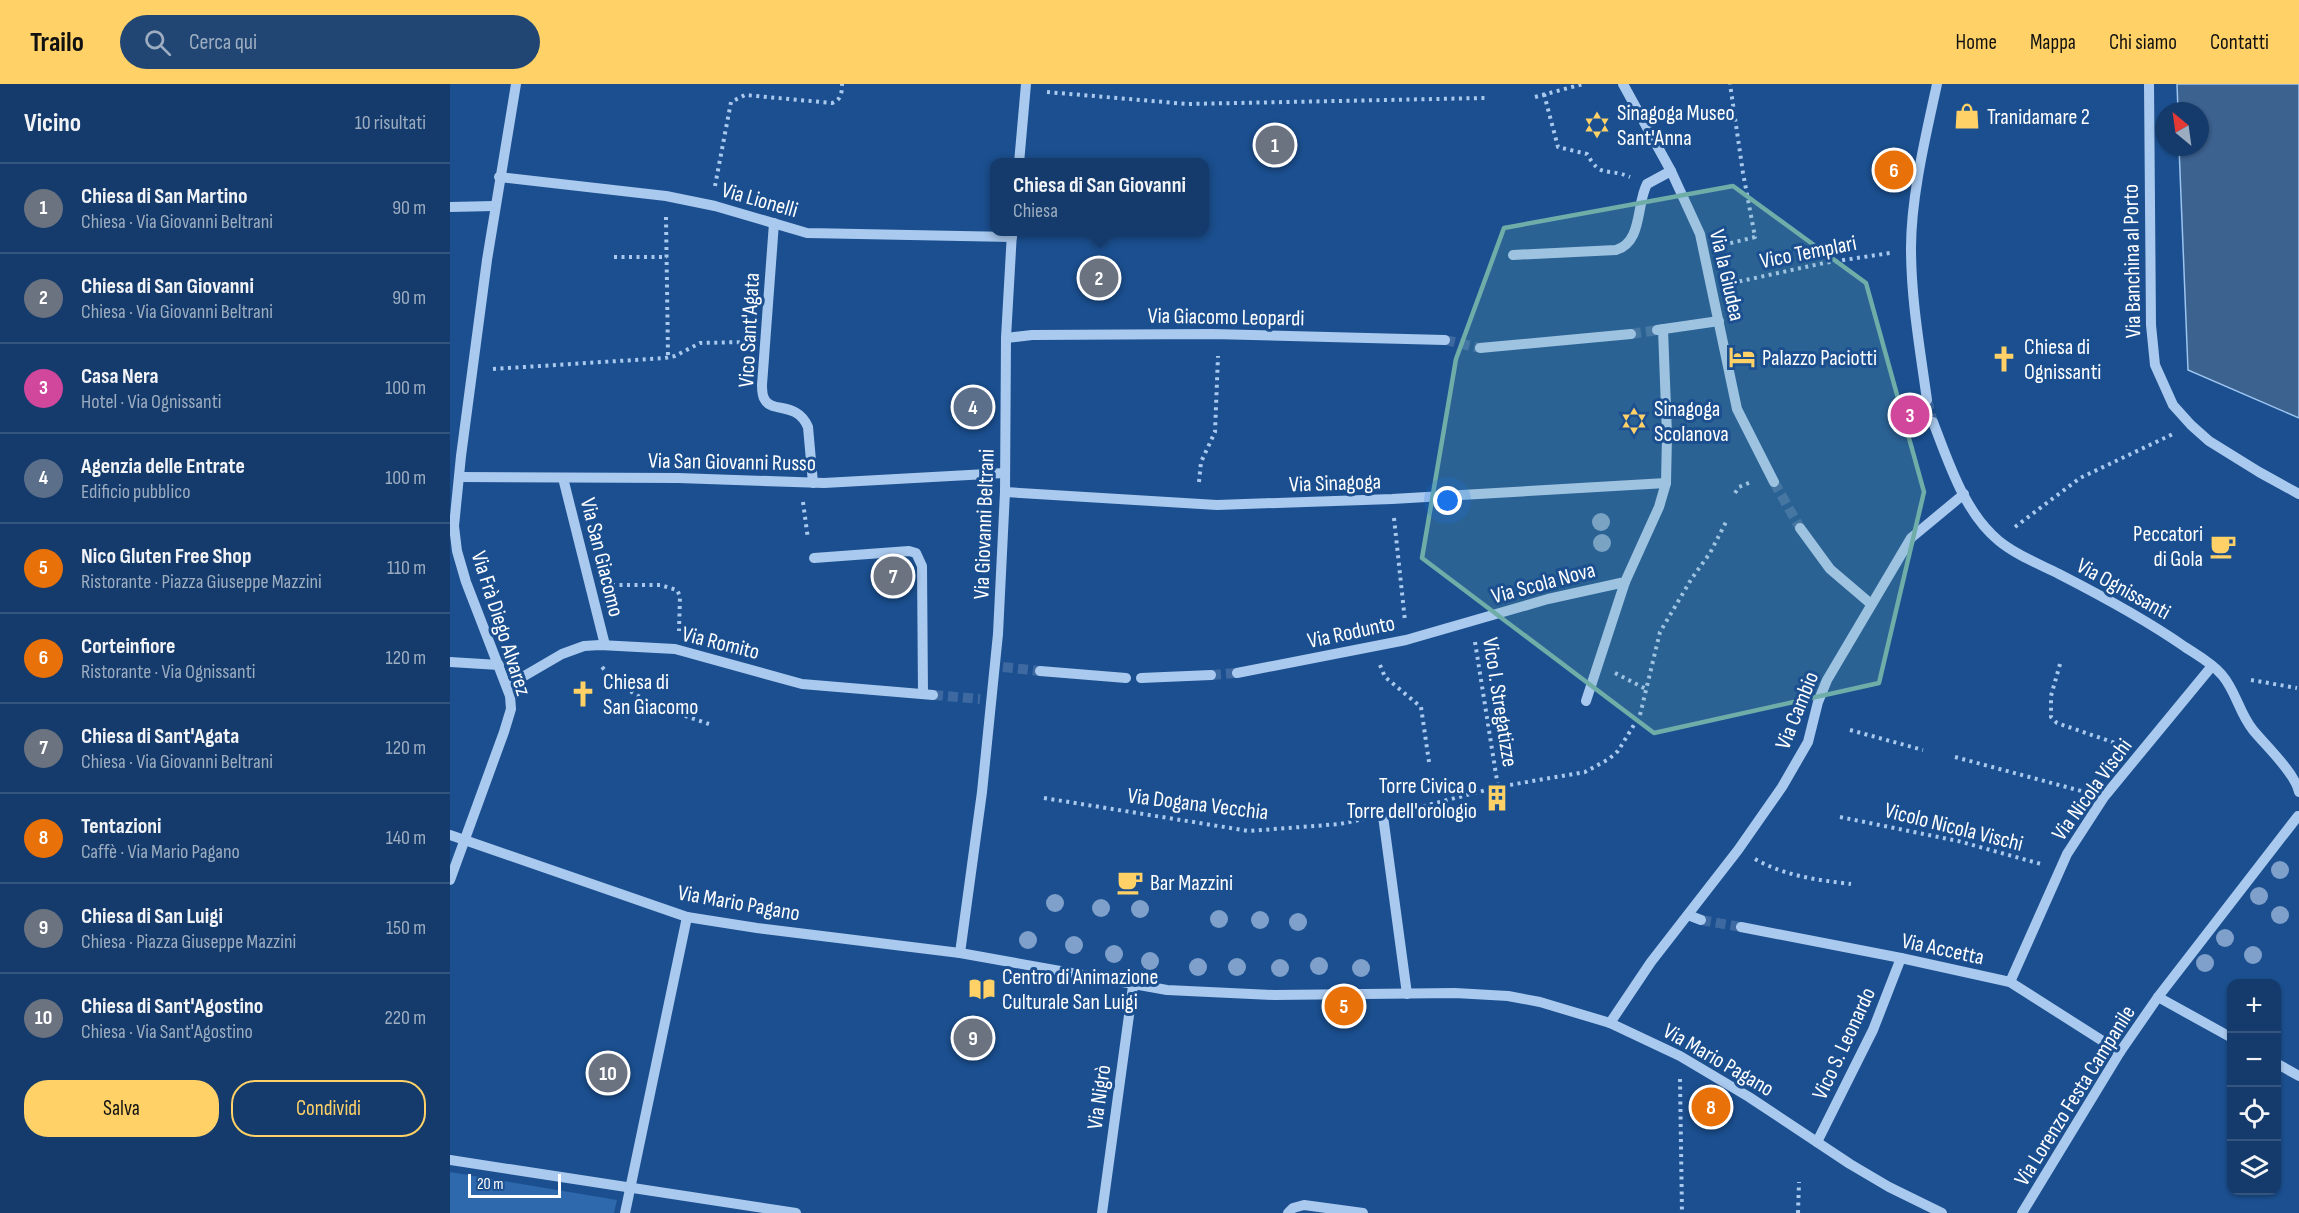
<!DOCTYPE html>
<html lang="it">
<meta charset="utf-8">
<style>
:root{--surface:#143b6b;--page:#214673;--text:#f1f3f6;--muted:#9dadc1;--line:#33557e;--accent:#ffd166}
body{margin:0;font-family:"Sofia Sans Condensed",sans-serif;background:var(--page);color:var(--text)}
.controls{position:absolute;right:18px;bottom:18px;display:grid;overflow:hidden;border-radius:12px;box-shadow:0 2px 4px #0004}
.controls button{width:54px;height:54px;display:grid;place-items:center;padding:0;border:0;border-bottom:2px solid var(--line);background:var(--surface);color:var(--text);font:30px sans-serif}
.compass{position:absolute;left:1705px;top:18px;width:54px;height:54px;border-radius:50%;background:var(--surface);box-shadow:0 2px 4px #0004;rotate:331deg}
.scale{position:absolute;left:18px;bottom:15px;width:93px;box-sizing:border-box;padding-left:6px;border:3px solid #fff;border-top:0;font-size:16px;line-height:21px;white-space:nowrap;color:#fff;-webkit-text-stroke:4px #1b4f8f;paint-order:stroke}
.you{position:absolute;left:998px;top:417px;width:21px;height:21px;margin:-15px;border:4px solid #fff;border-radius:50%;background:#1a73e8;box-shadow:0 0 0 9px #1a73e833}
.badge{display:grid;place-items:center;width:39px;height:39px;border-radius:50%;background:var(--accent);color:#fff;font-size:20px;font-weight:700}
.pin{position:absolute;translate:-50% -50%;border:3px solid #fff;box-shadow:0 2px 6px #0006}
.popup{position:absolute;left:540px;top:74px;width:219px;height:78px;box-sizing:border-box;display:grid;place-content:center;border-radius:12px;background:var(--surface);filter:drop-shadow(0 2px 4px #0005);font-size:20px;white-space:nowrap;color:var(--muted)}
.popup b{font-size:22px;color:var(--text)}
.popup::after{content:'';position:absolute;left:50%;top:100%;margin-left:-12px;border:12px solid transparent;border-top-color:var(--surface)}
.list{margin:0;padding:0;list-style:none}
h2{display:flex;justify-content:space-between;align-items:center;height:78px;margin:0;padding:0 24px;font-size:26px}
h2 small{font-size:20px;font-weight:400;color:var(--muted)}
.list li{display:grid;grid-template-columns:39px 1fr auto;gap:18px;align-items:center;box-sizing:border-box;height:90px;padding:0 24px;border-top:2px solid var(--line)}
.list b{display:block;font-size:22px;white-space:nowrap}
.list p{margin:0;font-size:20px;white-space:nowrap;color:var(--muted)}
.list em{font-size:20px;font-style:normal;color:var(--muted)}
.actions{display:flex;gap:12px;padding:18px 24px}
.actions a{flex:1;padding:14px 0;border:2px solid var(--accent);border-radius:24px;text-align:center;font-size:21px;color:var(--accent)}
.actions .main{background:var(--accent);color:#111}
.icon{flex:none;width:33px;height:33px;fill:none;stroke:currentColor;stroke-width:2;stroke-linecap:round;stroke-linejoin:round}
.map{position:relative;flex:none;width:1849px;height:1129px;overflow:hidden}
header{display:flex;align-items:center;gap:36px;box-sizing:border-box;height:84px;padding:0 30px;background:var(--accent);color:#111}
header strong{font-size:28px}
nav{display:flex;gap:33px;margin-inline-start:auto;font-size:21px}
.search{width:420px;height:54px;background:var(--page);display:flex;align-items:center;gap:15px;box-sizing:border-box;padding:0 21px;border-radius:33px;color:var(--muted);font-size:22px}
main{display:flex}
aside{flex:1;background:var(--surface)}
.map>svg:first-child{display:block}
.green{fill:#2e69ad}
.water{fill:#3c6290;stroke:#9cc4f0;stroke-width:1.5}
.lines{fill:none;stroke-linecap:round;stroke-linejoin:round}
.minor-tunnel{stroke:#3d69a0;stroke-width:10;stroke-dasharray:10 5;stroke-linecap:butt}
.path{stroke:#a9c9ee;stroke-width:4;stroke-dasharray:3 4.5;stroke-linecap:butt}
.minor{stroke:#a9c9ee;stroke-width:10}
.tree{fill:#7ea0ca}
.marked{fill:#6fada8;fill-opacity:0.2;stroke:#6fada8;stroke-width:4.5;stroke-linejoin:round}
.labels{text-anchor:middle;stroke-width:6;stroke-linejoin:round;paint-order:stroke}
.poi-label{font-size:22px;fill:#fff;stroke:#1b4f8f;text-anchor:start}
.street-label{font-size:22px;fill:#fff;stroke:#1b4f8f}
</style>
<header>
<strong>Trailo</strong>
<div class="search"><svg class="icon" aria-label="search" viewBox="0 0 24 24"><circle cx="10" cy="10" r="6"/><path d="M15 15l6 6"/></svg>Cerca qui</div>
<nav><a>Home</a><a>Mappa</a><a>Chi siamo</a><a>Contatti</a></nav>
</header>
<main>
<aside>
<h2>Vicino<small>10 risultati</small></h2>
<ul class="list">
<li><span class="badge" style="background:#6b7280">1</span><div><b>Chiesa di San Martino</b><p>Chiesa · Via Giovanni Beltrani</p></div><em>90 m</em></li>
<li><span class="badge" style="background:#6b7280">2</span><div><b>Chiesa di San Giovanni</b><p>Chiesa · Via Giovanni Beltrani</p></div><em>90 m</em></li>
<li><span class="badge" style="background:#d1479c">3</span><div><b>Casa Nera</b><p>Hotel · Via Ognissanti</p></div><em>100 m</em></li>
<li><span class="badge" style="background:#5c6f8a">4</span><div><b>Agenzia delle Entrate</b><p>Edificio pubblico</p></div><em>100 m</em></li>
<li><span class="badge" style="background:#e8710a">5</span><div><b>Nico Gluten Free Shop</b><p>Ristorante · Piazza Giuseppe Mazzini</p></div><em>110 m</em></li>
<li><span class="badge" style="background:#e8710a">6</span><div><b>Corteinfiore</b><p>Ristorante · Via Ognissanti</p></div><em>120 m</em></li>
<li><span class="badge" style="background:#6b7280">7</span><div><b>Chiesa di Sant'Agata</b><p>Chiesa · Via Giovanni Beltrani</p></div><em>120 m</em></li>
<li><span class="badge" style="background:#e8710a">8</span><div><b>Tentazioni</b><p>Caffè · Via Mario Pagano</p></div><em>140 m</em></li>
<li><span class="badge" style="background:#6b7280">9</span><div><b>Chiesa di San Luigi</b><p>Chiesa · Piazza Giuseppe Mazzini</p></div><em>150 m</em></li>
<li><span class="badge" style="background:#6b7280">10</span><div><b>Chiesa di Sant'Agostino</b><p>Chiesa · Via Sant'Agostino</p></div><em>220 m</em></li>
</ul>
<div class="actions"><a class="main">Salva</a><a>Condividi</a></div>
</aside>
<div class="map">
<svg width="1849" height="1129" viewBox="0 0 1849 1129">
<rect width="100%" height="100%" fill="#1b4f8f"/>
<polygon class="green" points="0,1088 167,1116 164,1129 0,1129"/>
<polygon class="water" points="1727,0 1849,0 1849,334 1738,286 1729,63 1750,63 1750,27 1728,27"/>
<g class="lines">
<g class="minor-tunnel">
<polyline points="1181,250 1207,246"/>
<polyline points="995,256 1030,264"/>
<polyline points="1477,316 1483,338"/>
<polyline points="1324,398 1350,444"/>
<polyline points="553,583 590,587"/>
<polyline points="761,591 787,589"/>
<polyline points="483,611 530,615"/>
<polyline points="1251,836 1291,843"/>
</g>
<g class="path">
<polyline points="597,8 737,20 1035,14"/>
<path d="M 1094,10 L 1108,63 L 1137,70 C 1151,95 1156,83 1180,93"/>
<polyline points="1085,13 1133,0"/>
<path d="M 265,102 L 281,18 L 295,11 L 382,19 C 391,16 392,9 392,0"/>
<polyline points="216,133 218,273"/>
<polyline points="1273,161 1305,153 1293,89 1280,0"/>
<polyline points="164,173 217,173"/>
<polyline points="1282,199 1374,179 1440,169"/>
<polyline points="43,285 215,274 225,272 250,259 296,258"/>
<polyline points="749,398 751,378 765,348 768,272"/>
<polyline points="1285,409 1289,403 1301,398"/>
<polyline points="353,418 358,455"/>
<polyline points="944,434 955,537"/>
<polyline points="1565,443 1630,394 1723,350"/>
<polyline points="162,501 210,501 227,506 230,512 229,547"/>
<polyline points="1025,558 1048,703"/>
<polyline points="1610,580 1601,612 1601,633 1607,639 1671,661"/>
<polyline points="930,581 935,593 971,623 979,678"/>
<path d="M 152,583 C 182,616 218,626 259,640"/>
<polyline points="1165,589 1196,605"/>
<polyline points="1801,596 1847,604"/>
<polyline points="1400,646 1473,666"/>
<polyline points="1505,673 1635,708"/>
<polyline points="594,714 799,747 890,740 914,735"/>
<polyline points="951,728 1048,703 1135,688 1159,675 1168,667 1190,631 1210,548 1242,494 1260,469 1276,438"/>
<polyline points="1390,733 1508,757 1591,780"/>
<path d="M 1305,775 C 1335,792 1367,796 1401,800"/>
<polyline points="1230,995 1232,1129"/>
<polyline points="1348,1129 1349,1098"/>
</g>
<g class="minor">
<polyline points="1173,0 1221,87 1250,150 1287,325 1324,398"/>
<polyline points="1699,0 1701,241 1705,281 1723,321 1741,341 1759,357 1809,388 1849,410"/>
<polyline points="569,79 576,0"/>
<polyline points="49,93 216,112 265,122 357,149 562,153"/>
<polyline points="0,123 44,122"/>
<path d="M 324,139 L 312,301 C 312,306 312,312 315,316 C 322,329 347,317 358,343 L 363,399"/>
<path d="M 1063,171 L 1166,166 C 1193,158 1186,120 1197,100 L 1221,87"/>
<polyline points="1207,246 1269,237"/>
<polyline points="556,254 582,251 762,250 995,256"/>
<polyline points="1030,264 1181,250"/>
<path d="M 1477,316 C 1470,265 1461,215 1461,164 C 1461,112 1476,51 1487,0"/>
<path d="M 1483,338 C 1499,379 1514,428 1549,457 C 1566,471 1589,480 1609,490 C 1652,512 1695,535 1735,563 C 1747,571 1762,579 1772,591 C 1786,607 1789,629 1803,646 C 1816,662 1845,689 1849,708"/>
<polyline points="9,393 228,394 374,399 555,389"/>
<polyline points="113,394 155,561"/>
<polyline points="555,408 767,421 942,415 1216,399"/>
<polyline points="1350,444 1380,485 1421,520"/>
<polyline points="364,474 459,467 466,469 472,482 473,610"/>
<polyline points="0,578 49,581"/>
<polyline points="590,587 676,594"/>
<polyline points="787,589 956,556 1098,515 1175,498 1209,423 1216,399 1217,351 1213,245"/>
<polyline points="691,594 761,591"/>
<polyline points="57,602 112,570 134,562 150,561 225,565 352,600 483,611"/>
<polyline points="1136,617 1175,498"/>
<polyline points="933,732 957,910"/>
<polyline points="0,751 237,833 307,844 510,869 717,906 824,911 1005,909 1058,912 1090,918 1160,939 1230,972 1299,1013 1400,1080 1439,1103 1492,1129"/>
<polyline points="0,796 54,648 61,625 60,612 16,498 7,467 4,442 11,372 37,176 66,0"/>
<polyline points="1238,831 1251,836"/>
<polyline points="1291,843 1451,874 1560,898 1670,968"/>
<polyline points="510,869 532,708 548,550 555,408 556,254 562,148"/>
<polyline points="1560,898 1617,770 1654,713 1762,582"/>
<polyline points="1708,913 1782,954"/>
<polyline points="1160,939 1201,878 1288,766 1332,703 1358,658 1368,618 1377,596 1461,454 1514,410"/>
<polyline points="1826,979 1849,992"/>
<polyline points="1367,1058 1423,946 1451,874"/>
<polyline points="0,1076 346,1129"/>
<polyline points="175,1129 237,833"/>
<polyline points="652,1129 683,902"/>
<polyline points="838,1129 843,1124 854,1121 913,1129"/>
<polyline points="1572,1129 1670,968 1708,913 1848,732"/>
</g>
</g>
<g class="tree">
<circle cx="1151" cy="438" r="9"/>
<circle cx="1152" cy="459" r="9"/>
<circle cx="1830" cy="786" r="9"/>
<circle cx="1809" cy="812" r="9"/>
<circle cx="605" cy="819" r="9"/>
<circle cx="651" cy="824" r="9"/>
<circle cx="690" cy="825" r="9"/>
<circle cx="1830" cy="831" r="9"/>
<circle cx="769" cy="835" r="9"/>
<circle cx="810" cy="836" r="9"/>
<circle cx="848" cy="838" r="9"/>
<circle cx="1775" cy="854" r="9"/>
<circle cx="578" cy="856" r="9"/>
<circle cx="624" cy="861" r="9"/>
<circle cx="664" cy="870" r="9"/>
<circle cx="1803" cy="871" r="9"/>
<circle cx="700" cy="877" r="9"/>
<circle cx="1755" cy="879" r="9"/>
<circle cx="869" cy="882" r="9"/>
<circle cx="748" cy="883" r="9"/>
<circle cx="787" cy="883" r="9"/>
<circle cx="830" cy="884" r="9"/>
<circle cx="911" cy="884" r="9"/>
</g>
<path class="marked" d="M 1283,102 L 1416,199 L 1474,408 L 1429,599 L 1204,649 L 972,474 L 1006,275 L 1054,144 Z"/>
<defs>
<g id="shop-bare" transform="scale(2.07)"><path d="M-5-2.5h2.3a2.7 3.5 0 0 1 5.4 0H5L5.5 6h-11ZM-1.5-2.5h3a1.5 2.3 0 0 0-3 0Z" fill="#ffd166" stroke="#1b4f8f" stroke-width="2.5" paint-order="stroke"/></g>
<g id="synagogue-bare" transform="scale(2.07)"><path d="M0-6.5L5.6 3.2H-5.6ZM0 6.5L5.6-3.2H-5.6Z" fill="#ffd166" stroke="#1b4f8f" stroke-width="2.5" paint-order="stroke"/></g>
<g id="hotel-bare" transform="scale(2.07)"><path d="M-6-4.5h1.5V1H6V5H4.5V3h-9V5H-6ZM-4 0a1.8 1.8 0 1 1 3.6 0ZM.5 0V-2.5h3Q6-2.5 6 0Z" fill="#ffd166" stroke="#1b4f8f" stroke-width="2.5" paint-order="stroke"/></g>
<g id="church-bare" transform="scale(2.07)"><path d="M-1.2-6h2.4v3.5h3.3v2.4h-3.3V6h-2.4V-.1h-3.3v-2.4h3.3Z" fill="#ffd166" stroke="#1b4f8f" stroke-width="2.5" paint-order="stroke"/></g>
<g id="cafe-bare" transform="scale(2.07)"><path d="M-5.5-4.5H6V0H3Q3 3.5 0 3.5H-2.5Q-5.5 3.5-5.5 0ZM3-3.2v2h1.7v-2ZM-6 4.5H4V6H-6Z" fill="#ffd166" stroke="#1b4f8f" stroke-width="2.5" paint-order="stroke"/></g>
<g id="building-bare" transform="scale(2.07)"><path d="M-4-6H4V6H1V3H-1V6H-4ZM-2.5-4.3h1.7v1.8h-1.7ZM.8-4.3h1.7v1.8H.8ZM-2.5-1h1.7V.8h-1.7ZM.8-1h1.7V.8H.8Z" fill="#ffd166" stroke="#1b4f8f" stroke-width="2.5" paint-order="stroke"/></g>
<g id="library-bare" transform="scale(2.07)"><path d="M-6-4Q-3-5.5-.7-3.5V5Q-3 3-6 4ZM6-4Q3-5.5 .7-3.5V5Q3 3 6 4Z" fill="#ffd166" stroke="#1b4f8f" stroke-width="2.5" paint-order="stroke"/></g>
</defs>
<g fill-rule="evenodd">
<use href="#shop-bare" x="1517" y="32"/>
<use href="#synagogue-bare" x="1147" y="41"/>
<use href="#hotel-bare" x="1292" y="273"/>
<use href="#church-bare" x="1554" y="275"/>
<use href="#synagogue-bare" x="1184" y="337"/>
<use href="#cafe-bare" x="1773" y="462"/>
<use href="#church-bare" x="133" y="610"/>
<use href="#building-bare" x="1047" y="714"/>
<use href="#cafe-bare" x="680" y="798"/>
<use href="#library-bare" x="532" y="905"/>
</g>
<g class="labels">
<g class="poi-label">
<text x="1167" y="36">Sinagoga Museo<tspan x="1167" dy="25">Sant'Anna</tspan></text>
<text x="1537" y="40">Tranidamare 2</text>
<text x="1574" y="270">Chiesa di<tspan x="1574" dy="25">Ognissanti</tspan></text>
<text x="1312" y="281">Palazzo Paciotti</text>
<text x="1204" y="332">Sinagoga<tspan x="1204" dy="25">Scolanova</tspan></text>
<text x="1753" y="457" text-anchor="end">Peccatori<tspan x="1753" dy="25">di Gola</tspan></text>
<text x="153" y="605">Chiesa di<tspan x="153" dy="25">San Giacomo</tspan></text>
<text x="1027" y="709" text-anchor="end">Torre Civica o<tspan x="1027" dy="25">Torre dell'orologio</tspan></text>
<text x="700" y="806">Bar Mazzini</text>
<text x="552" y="900">Centro di Animazione<tspan x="552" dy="25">Culturale San Luigi</tspan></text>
</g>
<g class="street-label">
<text transform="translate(310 115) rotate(16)" y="8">Via Lionelli</text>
<text transform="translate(1358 167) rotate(-11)" y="8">Vico Templari</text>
<text transform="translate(1681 177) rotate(-91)" y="8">Via Banchina al Porto</text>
<text transform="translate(1278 191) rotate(77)" y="8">Via la Giudea</text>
<text transform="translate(776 232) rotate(1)" y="8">Via Giacomo Leopardi</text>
<text transform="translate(298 246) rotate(-87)" y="8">Vico Sant'Agata</text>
<text transform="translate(282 377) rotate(1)" y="8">Via San Giovanni Russo</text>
<text transform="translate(885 398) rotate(-2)" y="8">Via Sinagoga</text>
<text transform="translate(533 440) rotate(-88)" y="8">Via Giovanni Beltrani</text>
<text transform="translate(153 473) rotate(76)" y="8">Via San Giacomo</text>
<text transform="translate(1093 498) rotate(-15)" y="8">Via Scola Nova</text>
<text transform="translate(1674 504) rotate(29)" y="8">Via Ognissanti</text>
<text transform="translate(52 539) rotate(72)" y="8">Via Frà Diego Alvarez</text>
<text transform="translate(901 547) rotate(-12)" y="8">Via Rodunto</text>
<text transform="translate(271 558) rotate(14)" y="8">Via Romito</text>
<text transform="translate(1051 618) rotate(81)" y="8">Vico I. Stregatizze</text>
<text transform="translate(1346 626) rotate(-68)" y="8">Via Cambio</text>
<text transform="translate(1641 705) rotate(-54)" y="8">Via Nicola Vischi</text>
<text transform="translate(748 719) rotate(7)" y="8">Via Dogana Vecchia</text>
<text transform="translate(1504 742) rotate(14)" y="8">Vicolo Nicola Vischi</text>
<text transform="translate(289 818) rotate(10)" y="8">Via Mario Pagano</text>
<text transform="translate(1493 864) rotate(12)" y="8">Via Accetta</text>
<text transform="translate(1393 959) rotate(-65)" y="8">Vico S. Leonardo</text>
<text transform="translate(1269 975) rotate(30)" y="8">Via Mario Pagano</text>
<text transform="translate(1624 1011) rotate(-58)" y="8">Via Lorenzo Festa Campanile</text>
<text transform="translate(648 1013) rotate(-82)" y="8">Via Nigrò</text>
</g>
</g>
</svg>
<div class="controls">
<button>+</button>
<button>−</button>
<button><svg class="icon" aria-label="locate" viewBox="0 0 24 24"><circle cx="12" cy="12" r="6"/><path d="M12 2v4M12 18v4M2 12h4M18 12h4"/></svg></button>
<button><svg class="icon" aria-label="layers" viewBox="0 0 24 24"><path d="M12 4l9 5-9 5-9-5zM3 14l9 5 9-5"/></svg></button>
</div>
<svg class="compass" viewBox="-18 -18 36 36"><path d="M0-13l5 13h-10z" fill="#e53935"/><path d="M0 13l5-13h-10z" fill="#9dadc1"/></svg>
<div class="scale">20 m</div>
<div class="you"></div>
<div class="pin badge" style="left:825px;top:61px;background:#6b7280">1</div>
<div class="pin badge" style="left:649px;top:194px;background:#6b7280">2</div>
<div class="popup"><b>Chiesa di San Giovanni</b>Chiesa</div>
<div class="pin badge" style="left:1460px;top:331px;background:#d1479c">3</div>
<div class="pin badge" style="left:523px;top:323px;background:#5c6f8a">4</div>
<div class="pin badge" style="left:894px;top:922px;background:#e8710a">5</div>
<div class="pin badge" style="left:1444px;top:86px;background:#e8710a">6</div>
<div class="pin badge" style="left:443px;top:492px;background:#6b7280">7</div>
<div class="pin badge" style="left:1261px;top:1023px;background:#e8710a">8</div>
<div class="pin badge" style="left:523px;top:954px;background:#6b7280">9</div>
<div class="pin badge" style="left:158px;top:989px;background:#6b7280">10</div>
</div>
</main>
